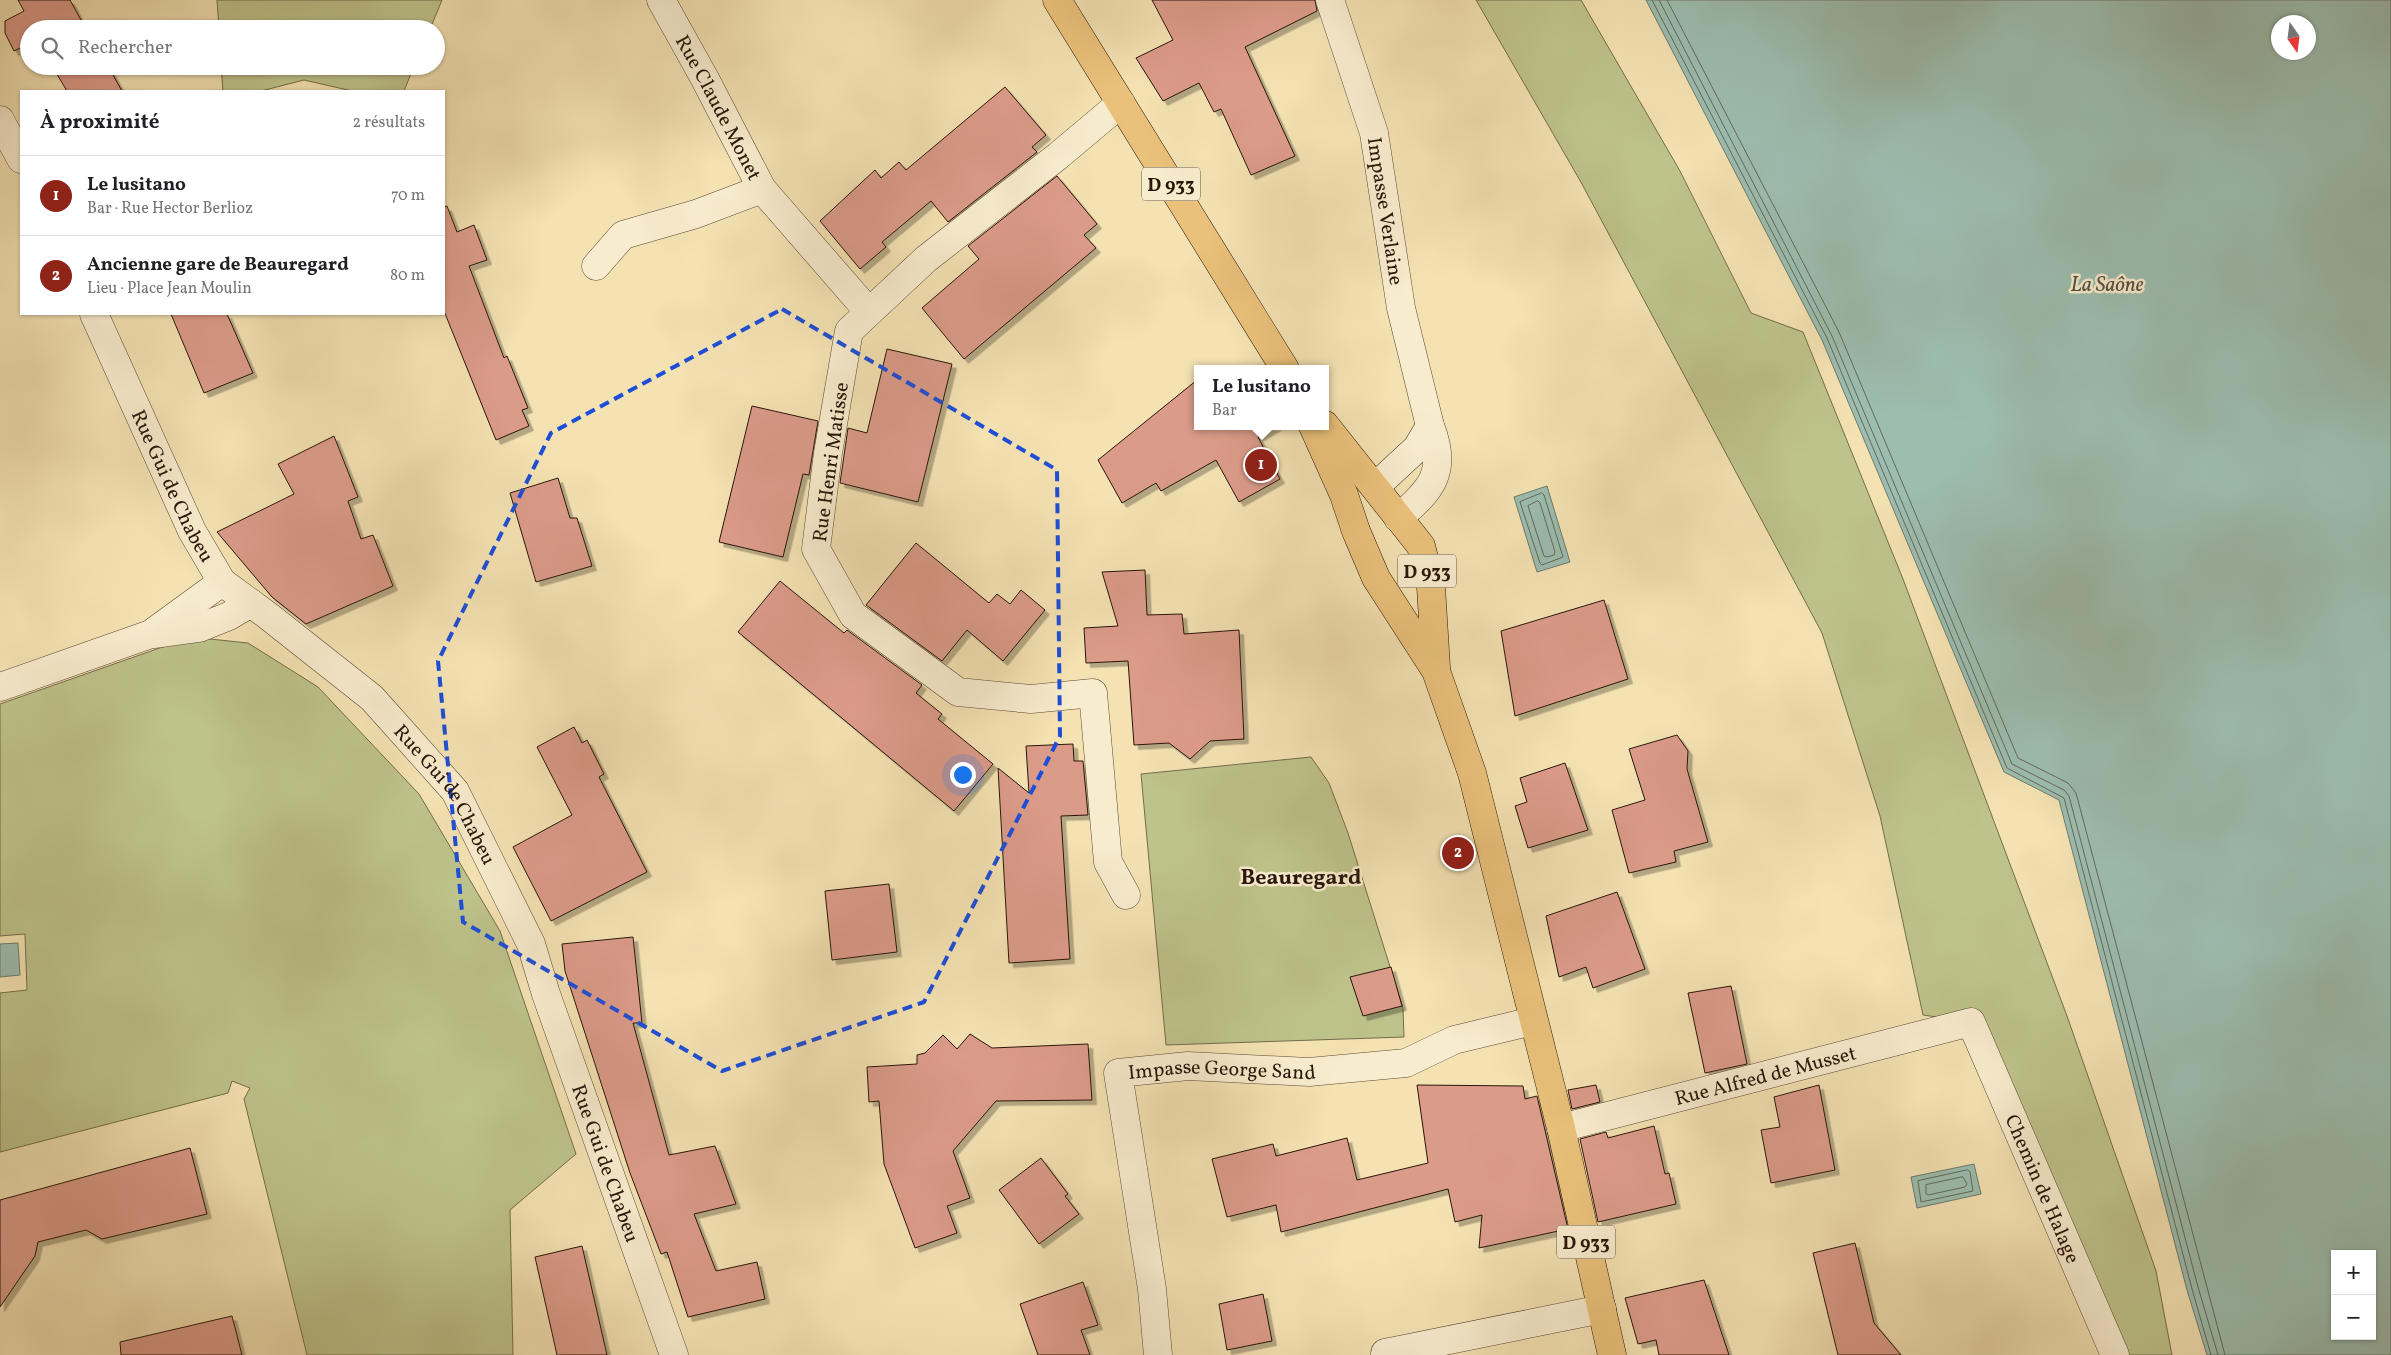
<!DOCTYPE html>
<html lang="fr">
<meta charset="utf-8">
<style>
:root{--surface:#fff;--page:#f6f6f6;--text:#202124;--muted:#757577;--line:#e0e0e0;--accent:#8f2418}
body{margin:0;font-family:Vollkorn,serif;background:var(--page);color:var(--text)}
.controls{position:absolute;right:15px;bottom:15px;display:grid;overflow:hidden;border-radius:0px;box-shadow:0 1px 4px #0004}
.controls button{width:45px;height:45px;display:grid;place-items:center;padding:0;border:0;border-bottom:1px solid var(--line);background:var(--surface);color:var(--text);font:25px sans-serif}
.compass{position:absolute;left:2271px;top:15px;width:45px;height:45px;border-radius:50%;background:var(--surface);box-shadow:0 1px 4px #0004;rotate:166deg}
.you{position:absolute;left:962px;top:774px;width:18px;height:18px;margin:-12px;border:4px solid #fff;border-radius:50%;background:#1a73e8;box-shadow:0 0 0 8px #1a73e833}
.badge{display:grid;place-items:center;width:32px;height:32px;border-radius:50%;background:var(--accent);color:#fff;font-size:16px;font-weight:700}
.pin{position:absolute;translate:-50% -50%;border:2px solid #fff;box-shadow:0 1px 5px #0006}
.popup{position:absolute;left:1194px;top:365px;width:135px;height:65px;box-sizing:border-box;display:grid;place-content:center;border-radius:0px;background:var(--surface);filter:drop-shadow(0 1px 4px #0005);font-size:16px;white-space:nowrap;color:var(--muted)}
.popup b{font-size:19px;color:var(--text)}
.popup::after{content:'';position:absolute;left:50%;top:100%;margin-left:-10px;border:10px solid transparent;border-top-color:var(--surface)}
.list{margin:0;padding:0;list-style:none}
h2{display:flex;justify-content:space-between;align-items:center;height:65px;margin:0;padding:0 20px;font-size:21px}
h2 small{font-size:16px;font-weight:400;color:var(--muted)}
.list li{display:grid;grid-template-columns:32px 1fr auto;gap:15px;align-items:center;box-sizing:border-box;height:80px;padding:0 20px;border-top:1px solid var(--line)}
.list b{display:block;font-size:19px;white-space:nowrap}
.list p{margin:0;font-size:16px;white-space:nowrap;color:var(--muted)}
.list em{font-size:16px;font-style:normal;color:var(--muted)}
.icon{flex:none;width:28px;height:28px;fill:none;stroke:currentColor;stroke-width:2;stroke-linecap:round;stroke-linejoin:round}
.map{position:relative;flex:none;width:2391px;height:1355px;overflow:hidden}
.search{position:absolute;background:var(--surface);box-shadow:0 1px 4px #0004;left:20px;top:20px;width:425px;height:55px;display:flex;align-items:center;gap:12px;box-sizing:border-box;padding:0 18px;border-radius:28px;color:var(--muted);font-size:19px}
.panel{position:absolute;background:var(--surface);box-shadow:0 1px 4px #0004;left:20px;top:90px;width:425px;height:225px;border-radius:0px}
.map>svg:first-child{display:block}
.green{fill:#bec38b;stroke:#746c4a}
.water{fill:#9cbdaf;stroke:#6e7a6d;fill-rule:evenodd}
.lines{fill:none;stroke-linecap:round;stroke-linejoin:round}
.shore{stroke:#62695c;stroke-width:1}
.building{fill:#db9b89;stroke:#29150a;filter:url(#shadow)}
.minor-casing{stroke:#5c4834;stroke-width:29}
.primary-casing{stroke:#29150a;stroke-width:29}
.minor{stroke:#f8ecce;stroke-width:28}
.primary{stroke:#eac17a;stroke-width:28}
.marked{fill:none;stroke:#1d4ed8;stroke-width:4;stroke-dasharray:10 6;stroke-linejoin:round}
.labels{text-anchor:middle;stroke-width:5;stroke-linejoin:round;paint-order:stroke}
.shield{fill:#f8ecce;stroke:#675645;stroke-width:1}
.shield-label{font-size:19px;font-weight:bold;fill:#29150a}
.street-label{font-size:20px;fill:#29150a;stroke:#f8ecce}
.water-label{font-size:21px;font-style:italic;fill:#515044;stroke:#f8ecce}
.quarter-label{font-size:22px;font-weight:bold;fill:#29150a;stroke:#f8ecce}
</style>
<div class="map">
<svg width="2391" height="1355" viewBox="0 0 2391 1355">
<defs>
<filter id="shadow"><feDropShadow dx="4.5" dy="4.5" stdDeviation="0" flood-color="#0004"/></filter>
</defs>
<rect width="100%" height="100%" fill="#f4e2b3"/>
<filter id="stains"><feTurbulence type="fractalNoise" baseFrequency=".004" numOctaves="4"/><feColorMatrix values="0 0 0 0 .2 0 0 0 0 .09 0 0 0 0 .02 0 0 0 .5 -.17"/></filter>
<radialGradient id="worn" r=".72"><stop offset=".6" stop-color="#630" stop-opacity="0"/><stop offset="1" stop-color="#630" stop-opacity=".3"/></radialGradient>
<g class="green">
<polygon points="217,0 442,0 430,29 219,29"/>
<polygon points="1476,0 1581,0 1680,171 1751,313 1803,332 1903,579 2067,1016 2156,1271 2172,1355 2115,1355 1971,1022 1923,1015 1880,816 1822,633 1582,184"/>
<polygon points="221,66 414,66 404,91 352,91 304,80 261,91 223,91"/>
<polygon points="191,637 248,643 318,687 419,794 500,931 576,1154 510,1210 513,1355 307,1355 244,1099 250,1088 232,1081 228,1093 0,1152 0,993 27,990 25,934 0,936 0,704"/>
<polygon points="1311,757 1329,783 1348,833 1403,1008 1404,1037 1166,1045 1141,774"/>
</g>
<g class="water">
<path d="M 1646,0 L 2391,0 L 2391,1355 L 2207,1355 L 2187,1290 L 2059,800 L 2004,772 L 1822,340 ZM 2278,22 L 2308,22 L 2308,52 L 2278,52 ZM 2335,1254 L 2372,1254 L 2372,1336 L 2335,1336 Z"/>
<polygon points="1547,486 1570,562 1537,572 1514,497"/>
<polygon points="18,943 20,975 0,977 0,944"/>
<polygon points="1974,1164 1981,1194 1917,1208 1911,1177"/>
</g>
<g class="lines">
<g class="shore">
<polyline points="1652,0 1827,338 2007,768 2064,798 2192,1289 2211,1355"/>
<polyline points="1659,0 1832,336 2012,764 2064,790 2069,796 2198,1287 2218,1355"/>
<polyline points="1667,0 1839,332 2018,758 2068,783 2076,793 2225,1355"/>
<polygon points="1542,493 1544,495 1563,557 1542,565 1540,563 1520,502"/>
<polygon points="1538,501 1540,503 1555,552 1554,555 1547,557 1544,556 1528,506"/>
<polygon points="1968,1170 1970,1172 1973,1191 1921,1202 1918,1181"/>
<polygon points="1963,1177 1967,1184 1965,1187 1928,1195 1926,1194 1926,1185"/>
</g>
</g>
<g class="building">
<polygon points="18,0 70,0 86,29 29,29 29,44 14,51 5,33 5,21 24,11"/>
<polygon points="1152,0 1315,0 1317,11 1245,47 1295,156 1251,175 1221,109 1214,112 1199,83 1163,101 1136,58 1173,40"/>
<polygon points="52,66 108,66 122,91 67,91"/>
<polygon points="1005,87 1046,135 1032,147 1037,152 948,222 931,201 882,242 886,247 860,269 820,221 875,170 881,178 899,162 906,170"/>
<polygon points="1057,176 1097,224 1084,235 1096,248 964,359 922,308 979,259 968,246"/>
<polygon points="447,206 457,232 474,225 487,260 469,266 504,358 507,356 528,408 522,410 529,426 496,440 444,311 444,207"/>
<polygon points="171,314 227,314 253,373 204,393"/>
<polygon points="887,349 952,364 918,502 840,483 848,428 867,433"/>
<polygon points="1197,380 1197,426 1277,426 1258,437 1280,479 1239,502 1216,460 1161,491 1156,483 1122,503 1098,460"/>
<polygon points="752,406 818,421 809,475 803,474 783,557 719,542"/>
<polygon points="334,436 358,497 348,501 361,539 373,535 393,586 306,624 272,597 217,532 294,494 278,464"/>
<polygon points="558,478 570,518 577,518 592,566 536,582 510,493"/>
<polygon points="916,543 989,603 997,594 1010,604 1021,590 1045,610 1003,661 967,630 942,661 866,605"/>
<polygon points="1145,570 1147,615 1182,614 1184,634 1239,630 1244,739 1210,741 1190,759 1169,743 1134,745 1128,661 1086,663 1084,628 1118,626 1102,572"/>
<polygon points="780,581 844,633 847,630 922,685 916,693 942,714 938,719 993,764 954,811 738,632"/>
<polygon points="1604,600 1628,679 1515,716 1501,631"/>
<polygon points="574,727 582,743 587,740 604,774 599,777 647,872 551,921 513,847 572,815 537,747"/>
<polygon points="1677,735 1688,751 1687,769 1708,842 1674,851 1676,862 1629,873 1612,810 1645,800 1629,749"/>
<polygon points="1073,744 1074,761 1083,761 1088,815 1061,816 1070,959 1009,963 998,768 1029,793 1026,746"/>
<polygon points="1565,763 1588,830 1528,848 1515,806 1527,802 1520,778"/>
<polygon points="889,884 897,952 832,960 825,891"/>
<polygon points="1617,892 1645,969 1593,988 1586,967 1559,977 1546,916"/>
<polygon points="633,937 642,1023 633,1023 669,1155 715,1146 736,1204 694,1214 716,1271 757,1262 765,1299 688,1317 667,1252 661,1254 630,1173 565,971 562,944"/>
<polygon points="1391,967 1402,1006 1363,1016 1350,977"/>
<polygon points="1731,986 1747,1064 1705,1073 1688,993"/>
<polygon points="970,1034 992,1048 1088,1044 1092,1100 996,1101 953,1151 970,1198 947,1206 957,1233 915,1248 884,1164 879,1101 869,1102 867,1067 917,1064 917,1055 925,1053 943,1035 957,1049"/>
<polygon points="1417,1085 1523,1086 1525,1099 1537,1096 1568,1229 1479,1248 1482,1215 1455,1222 1448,1189 1281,1232 1276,1205 1227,1217 1212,1159 1273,1144 1276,1156 1347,1138 1357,1180 1428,1163"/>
<polygon points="1596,1085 1600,1102 1572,1109 1568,1090"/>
<polygon points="1819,1085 1835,1170 1771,1183 1761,1130 1780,1127 1774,1097"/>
<polygon points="1654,1126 1665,1174 1669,1173 1676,1204 1598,1222 1580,1139 1606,1132 1608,1138"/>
<polygon points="190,1148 207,1214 102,1239 86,1230 38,1242 35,1256 0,1307 0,1200"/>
<polygon points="1041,1158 1068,1194 1065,1196 1079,1214 1039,1244 999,1190"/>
<polygon points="1855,1243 1874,1323 1901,1355 1838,1355 1813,1253"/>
<polygon points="582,1246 607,1355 557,1355 535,1257"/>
<polygon points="1704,1280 1729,1355 1659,1355 1656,1340 1638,1344 1625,1298"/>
<polygon points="1083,1282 1098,1325 1081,1330 1090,1355 1038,1355 1020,1304"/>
<polygon points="1263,1294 1272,1341 1227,1350 1219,1304"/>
<polygon points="232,1316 242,1355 121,1355 120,1342"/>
</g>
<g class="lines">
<g class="minor-casing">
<g id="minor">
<path id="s1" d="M 661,0 L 705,79 L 762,189 L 869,312"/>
<path id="s2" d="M 1330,0 L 1374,133 L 1401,308 L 1430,426"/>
<polyline points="1121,103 1058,156 926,259 849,331 828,453 816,549 853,615 958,692 1031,699 1093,693 1108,862 1126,895"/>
<polyline points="0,120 21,159"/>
<polyline points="596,266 623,235 696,214 762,189"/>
<path id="s3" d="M 94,314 L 192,531 L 222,582 L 267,615 L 372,698 L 455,791 L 531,944 L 546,994 L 674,1355"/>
<path d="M 1375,487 L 1417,448 L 1430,426 C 1448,471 1432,490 1398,518"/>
<polyline points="152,633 222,582"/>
<polyline points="0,687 148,635 199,628 229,616 251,603"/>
<path id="s4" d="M 1561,1128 L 1971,1022 L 2115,1355"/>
<path id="s5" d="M 1158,1355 L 1152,1289 L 1118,1073 L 1188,1066 L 1309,1072 L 1406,1063 L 1454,1040 L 1533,1021"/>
<polyline points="1385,1355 1385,1353 1602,1309"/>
</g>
</g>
<g class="primary-casing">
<g id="primary">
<polyline points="1057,0 1285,369"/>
<polyline points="1325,425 1421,546 1431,587 1436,667"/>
<polyline points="1313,426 1344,495 1356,531 1376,578 1436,671 1472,773 1561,1128 1612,1355"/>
</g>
</g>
<use href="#minor" class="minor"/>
<use href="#primary" class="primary"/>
</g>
<path class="marked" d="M 782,309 L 1057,470 L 1060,736 L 924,1002 L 722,1071 L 463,922 L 438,661 L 551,433 Z"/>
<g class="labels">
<g class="shield">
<rect x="1142" y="167.5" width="58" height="33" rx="4"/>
<rect x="1398" y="554.5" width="58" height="33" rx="4"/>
<rect x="1557" y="1225.5" width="58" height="33" rx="4"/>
</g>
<g class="shield-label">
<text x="1171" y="191">D 933</text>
<text x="1427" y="578">D 933</text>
<text x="1586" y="1249">D 933</text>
</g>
<g class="street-label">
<text dy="7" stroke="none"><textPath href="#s1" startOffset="122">Rue Claude Monet</textPath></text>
<text dy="7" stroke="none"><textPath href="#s2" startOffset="219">Impasse Verlaine</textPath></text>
<text transform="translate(830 462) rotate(-82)" y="7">Rue Henri Matisse</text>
<text dy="7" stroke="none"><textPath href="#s3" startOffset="189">Rue Gui de Chabeu</textPath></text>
<text dy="7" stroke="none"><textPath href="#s3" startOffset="609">Rue Gui de Chabeu</textPath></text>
<text dy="7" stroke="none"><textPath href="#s5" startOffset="389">Impasse George Sand</textPath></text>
<text dy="7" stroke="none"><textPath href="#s4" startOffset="211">Rue Alfred de Musset</textPath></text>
<text dy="7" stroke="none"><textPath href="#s3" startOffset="1014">Rue Gui de Chabeu</textPath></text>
<text dy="7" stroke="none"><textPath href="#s4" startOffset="605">Chemin de Halage</textPath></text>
</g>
<g class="water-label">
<text x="2107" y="291">La Saône</text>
</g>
<g class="quarter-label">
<text x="1301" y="884">Beauregard</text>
</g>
</g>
<rect width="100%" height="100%" filter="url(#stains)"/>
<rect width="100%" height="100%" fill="url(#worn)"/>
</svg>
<div class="controls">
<button>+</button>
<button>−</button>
</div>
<svg class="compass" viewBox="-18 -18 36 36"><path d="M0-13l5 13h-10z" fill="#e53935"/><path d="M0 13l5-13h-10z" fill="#757577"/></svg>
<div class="you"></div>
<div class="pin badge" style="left:1261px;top:465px">1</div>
<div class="popup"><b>Le lusitano</b>Bar</div>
<div class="pin badge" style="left:1458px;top:853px">2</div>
<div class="search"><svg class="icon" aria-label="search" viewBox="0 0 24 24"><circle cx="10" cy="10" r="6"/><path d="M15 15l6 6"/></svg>Rechercher</div>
<section class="panel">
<h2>À proximité<small>2 résultats</small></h2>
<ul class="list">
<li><span class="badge">1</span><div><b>Le lusitano</b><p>Bar · Rue Hector Berlioz</p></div><em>70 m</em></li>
<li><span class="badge">2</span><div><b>Ancienne gare de Beauregard</b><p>Lieu · Place Jean Moulin</p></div><em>80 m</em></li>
</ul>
</section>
</div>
